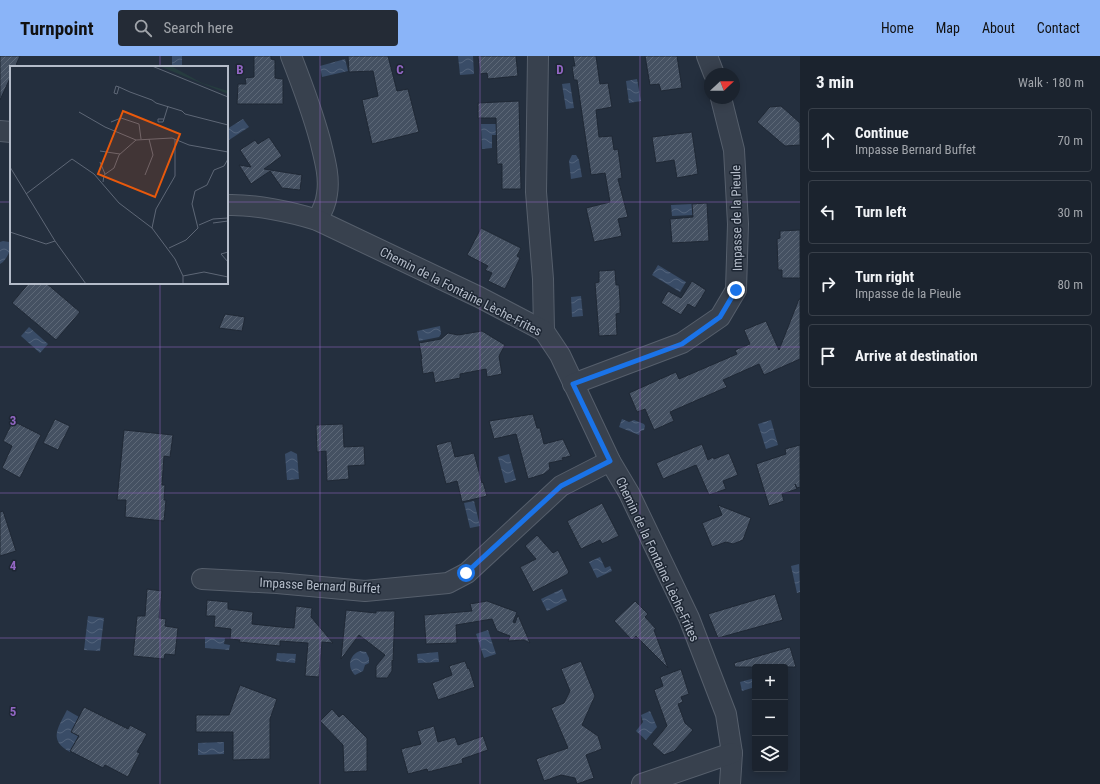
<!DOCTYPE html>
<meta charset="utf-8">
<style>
:root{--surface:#1b232e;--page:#242b36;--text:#f1f3f6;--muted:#a0a4aa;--line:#39404a;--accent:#8ab4f8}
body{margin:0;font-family:"Roboto Condensed",sans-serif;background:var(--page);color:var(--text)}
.controls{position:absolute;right:12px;bottom:12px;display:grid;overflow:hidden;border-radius:4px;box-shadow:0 2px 10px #0003}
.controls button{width:36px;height:36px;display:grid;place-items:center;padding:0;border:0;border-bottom:1px solid var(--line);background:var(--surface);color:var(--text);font:20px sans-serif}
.compass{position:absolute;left:704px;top:12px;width:36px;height:36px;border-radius:50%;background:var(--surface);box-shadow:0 2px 10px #0003;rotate:68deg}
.stop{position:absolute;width:12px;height:12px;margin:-9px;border:3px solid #1a73e8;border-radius:50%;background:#fff}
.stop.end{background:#1a73e8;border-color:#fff;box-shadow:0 1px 4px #0008}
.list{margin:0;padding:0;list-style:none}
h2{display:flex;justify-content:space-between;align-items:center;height:52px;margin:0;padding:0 16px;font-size:17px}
h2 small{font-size:13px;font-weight:400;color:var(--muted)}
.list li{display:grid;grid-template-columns:26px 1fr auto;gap:12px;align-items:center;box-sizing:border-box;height:64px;margin:0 8px 8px;padding:0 8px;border:1px solid var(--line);border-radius:4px}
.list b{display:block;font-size:15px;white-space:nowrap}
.list p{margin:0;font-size:13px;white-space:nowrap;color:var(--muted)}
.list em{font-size:13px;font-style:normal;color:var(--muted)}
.icon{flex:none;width:22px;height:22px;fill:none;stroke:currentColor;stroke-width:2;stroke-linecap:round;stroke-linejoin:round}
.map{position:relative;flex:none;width:800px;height:728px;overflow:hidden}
header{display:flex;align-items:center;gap:24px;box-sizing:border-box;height:56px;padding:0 20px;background:var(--accent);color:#111}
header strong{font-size:19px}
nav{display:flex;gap:22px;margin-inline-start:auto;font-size:14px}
.search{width:280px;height:36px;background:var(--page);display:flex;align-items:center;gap:10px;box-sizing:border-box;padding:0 14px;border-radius:4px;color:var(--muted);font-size:15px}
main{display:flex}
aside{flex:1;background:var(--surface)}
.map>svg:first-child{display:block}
.water{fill:url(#water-waves)}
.building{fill:url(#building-hatch);stroke:#1f2835}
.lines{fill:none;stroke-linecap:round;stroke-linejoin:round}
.minor-casing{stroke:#565f6c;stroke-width:22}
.minor{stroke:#38414e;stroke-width:20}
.route{stroke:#1a73e8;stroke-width:5}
.grid{fill:none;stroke:#9266c3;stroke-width:1;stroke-opacity:0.55}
.labels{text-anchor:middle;stroke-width:3;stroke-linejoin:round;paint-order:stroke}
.street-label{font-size:13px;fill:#b4bcc9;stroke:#1d2633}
.inset-road{fill:none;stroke:#5e6776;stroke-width:1}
.view{fill:#e8590c;fill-opacity:0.15;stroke:#e8590c;stroke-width:2}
.inset-edge{fill:none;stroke:#b4bcc9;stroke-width:2}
.grid-label{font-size:13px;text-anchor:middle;font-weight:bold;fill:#9266c3;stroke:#1d2633;stroke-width:3;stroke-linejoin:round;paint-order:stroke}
</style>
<header>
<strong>Turnpoint</strong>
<div class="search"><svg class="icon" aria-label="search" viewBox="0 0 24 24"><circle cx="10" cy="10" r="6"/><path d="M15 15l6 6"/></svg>Search here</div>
<nav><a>Home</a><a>Map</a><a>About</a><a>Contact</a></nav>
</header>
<main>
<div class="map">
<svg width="800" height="728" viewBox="0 0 800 728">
<defs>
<pattern id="water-waves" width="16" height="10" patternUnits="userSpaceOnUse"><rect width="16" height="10" fill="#394c67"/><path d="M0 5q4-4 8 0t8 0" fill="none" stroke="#53647b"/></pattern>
<pattern id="building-hatch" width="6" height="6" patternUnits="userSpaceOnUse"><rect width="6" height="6" fill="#455162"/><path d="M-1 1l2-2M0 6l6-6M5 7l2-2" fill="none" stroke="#5d6877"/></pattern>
</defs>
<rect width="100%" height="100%" fill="#242f3e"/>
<g class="water">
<rect x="172" y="0" width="10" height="11"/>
<polygon points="458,0 473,0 474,18 460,19"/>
<polygon points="345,3 348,15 322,21 320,10"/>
<polygon points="637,23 641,45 629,47 626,25"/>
<polygon points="570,27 574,52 566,53 562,28"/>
<polygon points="243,63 249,71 229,84 227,80 227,73"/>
<polygon points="481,68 497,68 497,79 492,79 492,92 482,93"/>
<polygon points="572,99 576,99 579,104 582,121 571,123 569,105"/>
<polygon points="692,148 693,159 672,160 671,149"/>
<path d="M 3,185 L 9,186 L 11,191 C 9,197 6,205 0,208 L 0,186 Z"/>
<polygon points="658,209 686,226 680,236 652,219"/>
<polygon points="581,240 583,260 572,261 571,241"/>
<polygon points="440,270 441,278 439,281 419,285 417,275"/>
<polygon points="29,271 48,288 40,297 21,280"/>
<polygon points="622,363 629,366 634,364 644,368 645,370 644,374 640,375 639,379 619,371"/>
<polygon points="771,364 778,389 766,393 758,368"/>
<polygon points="291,395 297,398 299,423 287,424 285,398"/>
<polygon points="509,398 516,424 505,427 498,401"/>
<polygon points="474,445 480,470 470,472 464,447"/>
<polygon points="600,501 605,512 610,510 612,515 597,522 589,506"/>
<polygon points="799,508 800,536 797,537 791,510"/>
<polygon points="562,533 567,545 547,555 541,543"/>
<polygon points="88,560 104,562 100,595 84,594"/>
<polygon points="488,574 496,598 484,602 476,578"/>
<polygon points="205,581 225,582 224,588 230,589 229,594 205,592"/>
<path d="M 360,595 L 366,596 L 369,602 L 369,607 L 365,609 L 363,615 L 355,619 C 347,611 349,599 360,595 Z"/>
<polygon points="438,596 439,606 418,607 417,598"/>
<polygon points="277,597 296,598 295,607 276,605"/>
<polygon points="755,622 755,631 742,635 740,626"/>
<path d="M 67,654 L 79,661 L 71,676 L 78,680 L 70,696 C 48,684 58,672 67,654 Z"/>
<polygon points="650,655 657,671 646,684 636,675 643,666 641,659"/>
<polygon points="224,686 224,698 198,699 198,687"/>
</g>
<g class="building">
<polygon points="0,0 20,0 15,11 11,11 11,20 0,44"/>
<polygon points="254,0 271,0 271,3 275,4 275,22 283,23 283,48 237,48 238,28 246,28 245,22 254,21"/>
<polygon points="348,0 388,0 397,35 408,33 419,76 372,88 362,44 378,40 373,15 349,16"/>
<polygon points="478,0 516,0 518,20 488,23 487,17 480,18"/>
<polygon points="573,0 596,0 600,28 608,27 612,51 596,54 599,81 612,80 614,94 618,93 622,122 618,123 628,161 618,163 622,180 594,186 586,152 610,146 605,117 591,119 577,24 574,24 572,10 575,10"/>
<polygon points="645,0 677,0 682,32 661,35 659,28 650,29"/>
<polygon points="519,45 521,133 502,133 502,108 497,108 496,62 478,62 478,47"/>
<polygon points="781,50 800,67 800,89 785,90 757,66 770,51"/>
<polygon points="692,76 698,118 677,122 674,104 656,107 652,81"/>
<polygon points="269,81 282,100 264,113 302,119 300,134 282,132 270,115 251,128 239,109 251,111 240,94 255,84 258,88"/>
<polygon points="707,147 709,185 672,187 670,163 693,161 692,148"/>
<polygon points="481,172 521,192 517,200 520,202 505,233 488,225 492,217 485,214 488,210 467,199"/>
<polygon points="800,174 800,222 782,222 782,214 778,214 777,183 780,182 780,175"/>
<polygon points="615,214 616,229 619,229 620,244 620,257 616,258 617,279 599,280 595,227 599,226 599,215"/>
<polygon points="692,225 706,234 695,252 688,248 681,259 661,247 668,235 681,242"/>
<polygon points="29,227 46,227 80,256 56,284 12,247"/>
<polygon points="799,243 800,243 800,303 764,319 759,308 723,324 727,331 670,356 674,365 654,374 645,353 637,356 629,337 676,316 679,323 737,298 735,294 750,288 744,274 756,269 766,265 779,294"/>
<polygon points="225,258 245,261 242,275 219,272"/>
<polygon points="482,275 505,289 499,300 502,318 487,321 486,313 460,318 460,322 435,327 433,316 423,318 421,303 422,303 419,287 441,283 448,277 458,279"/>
<polygon points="533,358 537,372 540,372 544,388 563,383 571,400 562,402 563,404 549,407 550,413 544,418 528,423 516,378 494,383 489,365"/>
<polygon points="55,363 70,370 58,394 43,387"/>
<polygon points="13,365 41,379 20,422 2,412 12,390 3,385"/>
<polygon points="343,368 344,391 364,390 365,409 348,410 349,423 327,425 326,395 317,396 316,369"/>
<polygon points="124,374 173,379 170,401 164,400 162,429 165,429 164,444 166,444 164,465 125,461 126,444 117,444"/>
<polygon points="451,385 455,401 474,397 482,427 483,426 487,440 462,446 457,425 446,428 436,389"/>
<polygon points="702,388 708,404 713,401 714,403 729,397 738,419 723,425 726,433 709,439 696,409 663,423 656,407"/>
<polygon points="800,389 800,431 797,432 795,428 797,433 782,438 784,445 769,450 756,408 786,398 785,393"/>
<polygon points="602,447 619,480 602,488 600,484 581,493 567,465"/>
<polygon points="718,449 751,462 743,484 733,488 726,486 712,491 702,467 722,459"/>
<polygon points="3,455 16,495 0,500 0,456"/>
<polygon points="537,479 553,497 558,494 569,516 568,517 568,518 533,536 520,511 536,503 525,490"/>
<polygon points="147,533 162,535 159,562 166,563 165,570 178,572 175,599 165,598 164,603 133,600 137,560 145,560"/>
<polygon points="775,538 783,564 718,582 708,558"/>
<polygon points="207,544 228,546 228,553 253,556 252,568 281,571 294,572 296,550 312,552 311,561 333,587 322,586 319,621 305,620 308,587 280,585 280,590 239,586 240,584 230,583 231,573 214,571 215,560 206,560"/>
<polygon points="487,545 517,556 513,566 515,567 518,559 530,587 524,584 508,585 510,580 497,575 492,563 456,569 457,587 426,588 424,559 472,555 470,548"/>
<polygon points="635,545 648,558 645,561 656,573 654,574 668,612 636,580 632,584 614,565"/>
<polygon points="346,554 376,557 376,555 395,555 393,605 392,604 392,615 387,622 376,622 376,610 385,599 359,579 341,603"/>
<polygon points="790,591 796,611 735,611 734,607"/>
<polygon points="465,605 468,613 469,612 475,631 438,644 432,627 452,619 449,610"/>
<polygon points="581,605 595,640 582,669 598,680 602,693 586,699 594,722 577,728 575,722 561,719 544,725 536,703 568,692 551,652 564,647 570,635 561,613"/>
<polygon points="681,613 689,638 681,641 683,646 678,648 685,667 693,674 674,695 664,699 652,688 667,670 654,634 663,630 660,621"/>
<polygon points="240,629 277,643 270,663 270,703 233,704 233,676 196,676 196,659 229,659"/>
<polygon points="84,651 128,673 130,669 147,678 137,696 140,697 128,721 105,709 103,712 70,695 79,680 71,676"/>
<polygon points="332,653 339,661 343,658 367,682 367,715 344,716 343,689 320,665"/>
<polygon points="434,670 438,686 455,681 458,689 483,680 488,694 462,703 463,707 428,716 427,713 408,718 401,693 421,688 417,675"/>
</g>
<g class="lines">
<g class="minor-casing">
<g id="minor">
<path d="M 291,0 C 302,28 312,55 320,84 C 324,101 330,120 327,138 C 326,147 322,156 317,164"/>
<polyline points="538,0 536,136 543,223 544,275"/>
<polyline points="707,0 714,18"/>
<polyline points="0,75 11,76"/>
<path d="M 227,149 C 253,148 292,156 317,164 L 479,241 L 544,275 L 560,299 L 610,405 L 629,437 L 689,562 L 726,658 L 732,697 L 730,728"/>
<polyline points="573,328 682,287 720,261 736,234 738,168 734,94 721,42"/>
<polyline points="202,523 277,527 365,535 448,527 467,517 561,430 610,405"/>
<polyline points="642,728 732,697"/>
</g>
</g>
<use href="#minor" class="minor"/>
</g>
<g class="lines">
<polyline class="route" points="466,517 561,430 610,405 573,328 682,288 720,261 736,234"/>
</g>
<path class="grid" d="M 160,0 L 160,11M 320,0 L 320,728M 480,0 L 480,728M 640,0 L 640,728M 0,146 L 11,146M 227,146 L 800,146M 160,227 L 160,728M 0,291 L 800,291M 0,437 L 800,437M 0,582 L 800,582"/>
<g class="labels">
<g class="street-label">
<text transform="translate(736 162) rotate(-91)" y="5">Impasse de la Pieule</text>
<text transform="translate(461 235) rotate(27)" y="5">Chemin de la Fontaine Lèche-Frites</text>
<text transform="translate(658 503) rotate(65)" y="5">Chemin de la Fontaine Lèche-Frites</text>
<text transform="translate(320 529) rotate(3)" y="5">Impasse Bernard Buffet</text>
</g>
</g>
<g transform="translate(10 10)">
<rect width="218" height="218" fill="#242f3e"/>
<path d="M 149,0 L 161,0 L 192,17 L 218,25 L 218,28 Z" fill="#263c3f"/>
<path class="inset-road" d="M 142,0 L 218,31M 109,21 L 107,28 L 104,27 L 106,20 L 109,21 L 120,26 L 142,34 L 146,37 L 172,45 L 175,48 L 218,59M 69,46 L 95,61 L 126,74M 154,53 L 153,56 L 148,56 L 148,53 L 154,53 L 158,40M 101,56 L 111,52 L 129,58 L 131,73M 90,85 L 110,88M 90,96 L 95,108M 0,101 L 45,175 L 76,218M 135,109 L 143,89 L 139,73M 93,116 L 94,109 L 104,102 L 109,89 L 126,74 L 162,72 L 179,79 L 218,86M 16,128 L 62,93 L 84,108 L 109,137 L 142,162 L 165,193 L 173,210 L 173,218M 203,157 L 218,155M 189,159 L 203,153 L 218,152M 142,162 L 146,143 L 165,110 L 165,73M 0,166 L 36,178 L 45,175M 159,182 L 176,174 L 188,162 L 182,138 L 185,125 L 197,119 L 204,104 L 214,100 L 218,93M 218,186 L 211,188 L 218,196M 173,210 L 194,206 L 218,211"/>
<path class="view" d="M 113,45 L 170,68 L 145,131 L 88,108 Z"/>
<rect width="218" height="218" class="inset-edge"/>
</g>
<g class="grid-label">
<text x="240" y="18">B</text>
<text x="400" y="18">C</text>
<text x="560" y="18">D</text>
<text x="13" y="369">3</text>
<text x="13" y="514">4</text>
<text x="13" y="660">5</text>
</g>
</svg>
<div class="controls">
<button>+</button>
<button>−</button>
<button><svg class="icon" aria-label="layers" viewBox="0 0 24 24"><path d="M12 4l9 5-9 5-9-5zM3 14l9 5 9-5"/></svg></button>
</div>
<svg class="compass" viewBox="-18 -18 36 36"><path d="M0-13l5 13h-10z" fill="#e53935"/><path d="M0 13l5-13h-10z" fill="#a0a4aa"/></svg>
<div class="stop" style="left:466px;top:517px"></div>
<div class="stop end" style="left:736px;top:234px"></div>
</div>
<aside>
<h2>3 min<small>Walk · 180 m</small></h2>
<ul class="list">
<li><svg class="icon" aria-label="ahead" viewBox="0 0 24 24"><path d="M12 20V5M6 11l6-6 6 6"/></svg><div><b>Continue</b><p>Impasse Bernard Buffet</p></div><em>70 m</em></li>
<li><svg class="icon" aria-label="left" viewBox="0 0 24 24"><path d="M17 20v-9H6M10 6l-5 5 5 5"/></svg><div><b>Turn left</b></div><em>30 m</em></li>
<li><svg class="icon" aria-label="right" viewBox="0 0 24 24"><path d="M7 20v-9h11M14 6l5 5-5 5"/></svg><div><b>Turn right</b><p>Impasse de la Pieule</p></div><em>80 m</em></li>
<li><svg class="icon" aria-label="arrive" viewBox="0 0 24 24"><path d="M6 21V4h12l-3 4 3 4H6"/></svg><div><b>Arrive at destination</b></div></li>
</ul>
</aside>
</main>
